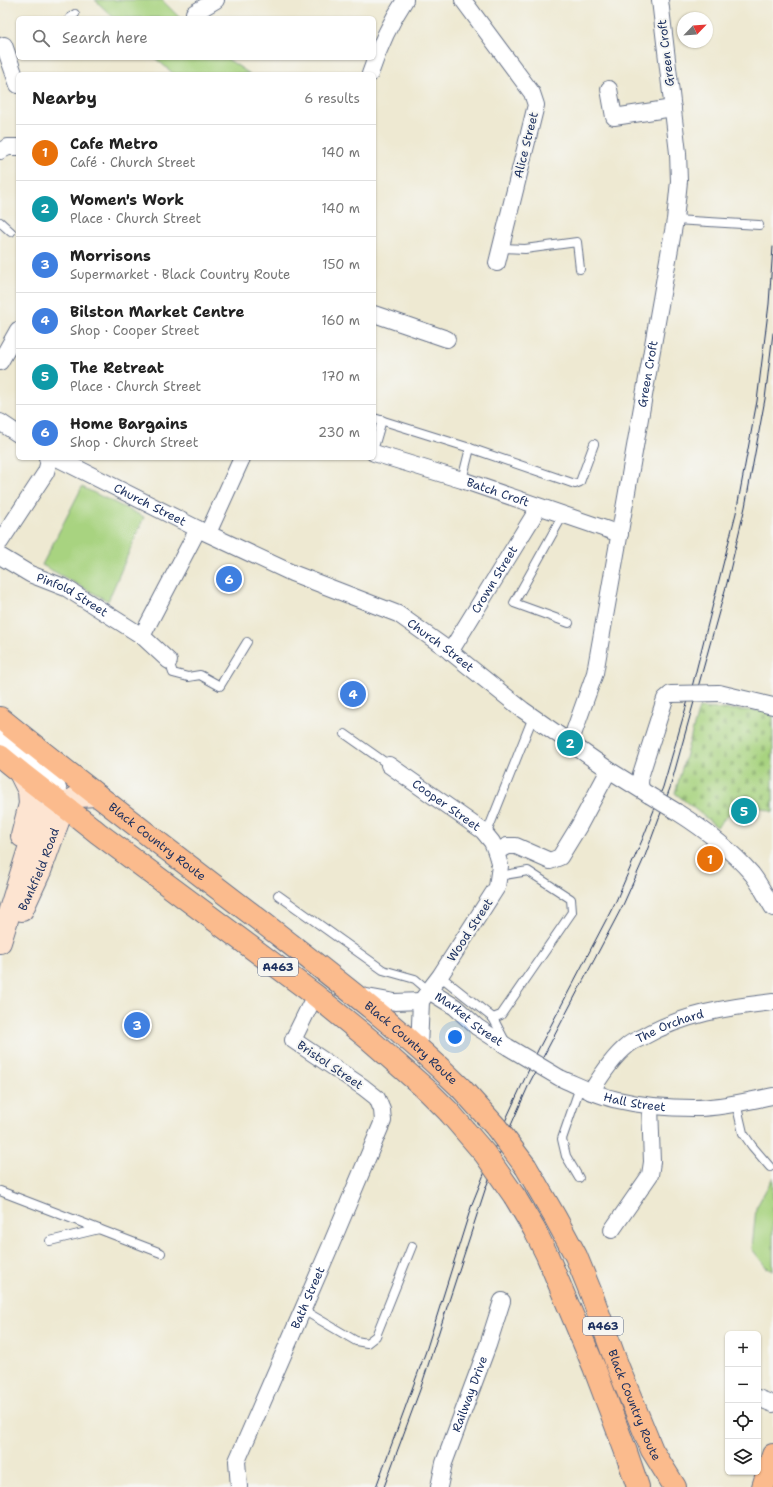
<!DOCTYPE html>
<meta charset="utf-8">
<style>
:root{--surface:#fff;--page:#f6f6f6;--text:#222;--muted:#767676;--line:#e0e0e0;--accent:#b5179e}
body{margin:0;font-family:"Shantell Sans",sans-serif;background:var(--page);color:var(--text)}
.controls{position:absolute;right:12px;bottom:12px;display:grid;overflow:hidden;border-radius:6px;box-shadow:0 1px 3px #0004}
.controls button{width:36px;height:36px;display:grid;place-items:center;padding:0;border:0;border-bottom:1px solid var(--line);background:var(--surface);color:var(--text);font:20px sans-serif}
.compass{position:absolute;left:677px;top:12px;width:36px;height:36px;border-radius:50%;background:var(--surface);box-shadow:0 1px 3px #0004;rotate:65deg}
.you{position:absolute;left:455px;top:1037px;width:14px;height:14px;margin:-10px;border:3px solid #fff;border-radius:50%;background:#1a73e8;box-shadow:0 0 0 6px #1a73e833}
.badge{display:grid;place-items:center;width:26px;height:26px;border-radius:50%;background:var(--accent);color:#fff;font-size:13px;font-weight:700}
.pin{position:absolute;translate:-50% -50%;border:2px solid #fff;box-shadow:0 1px 4px #0006}
.list{margin:0;padding:0;list-style:none}
h2{display:flex;justify-content:space-between;align-items:center;height:52px;margin:0;padding:0 16px;font-size:17px}
h2 small{font-size:13px;font-weight:400;color:var(--muted)}
.list li{display:grid;grid-template-columns:26px 1fr auto;gap:12px;align-items:center;box-sizing:border-box;height:56px;padding:0 16px;border-top:1px solid var(--line)}
.list b{display:block;font-size:15px;white-space:nowrap}
.list p{margin:0;font-size:13px;white-space:nowrap;color:var(--muted)}
.list em{font-size:13px;font-style:normal;color:var(--muted)}
.icon{flex:none;width:22px;height:22px;fill:none;stroke:currentColor;stroke-width:2;stroke-linecap:round;stroke-linejoin:round}
.map{position:relative;flex:none;width:773px;height:1487px;overflow:hidden}
.search{position:absolute;background:var(--surface);box-shadow:0 1px 3px #0004;left:16px;top:16px;width:360px;height:44px;display:flex;align-items:center;gap:10px;box-sizing:border-box;padding:0 14px;border-radius:6px;color:var(--muted);font-size:15px}
.panel{position:absolute;background:var(--surface);box-shadow:0 1px 3px #0004;left:16px;top:72px;width:360px;height:388px;border-radius:6px}
.map>svg:first-child{display:block}
.cemetery{fill:url(#cemetery-stones);stroke:#62816f}
.park{fill:#a8d380;stroke:#62816f}
.lines{fill:none;stroke-linecap:round;stroke-linejoin:round}
.lane-casing{stroke:#657087;stroke-width:10}
.street-casing{stroke:#657087;stroke-width:18}
.secondary-casing{stroke:#657087;stroke-width:24}
.highway-casing{stroke:#657087;stroke-width:24}
.lane{stroke:#fff;stroke-width:8}
.street{stroke:#fff;stroke-width:16}
.secondary{stroke:#fde4d1;stroke-width:22}
.highway{stroke:#fbbb8d;stroke-width:22}
.tram{stroke:#1b2f5e;stroke-width:1}
.street-bridge-casing{stroke:#657087;stroke-width:18;stroke-linecap:butt}
.highway-bridge-casing{stroke:#657087;stroke-width:24;stroke-linecap:butt}
.street-bridge{stroke:#fff;stroke-width:16}
.highway-bridge{stroke:#fbbb8d;stroke-width:22}
.labels{text-anchor:middle;stroke-width:4;stroke-linejoin:round;paint-order:stroke}
.shield{fill:#f6f6f2;stroke:#5d6b8a;stroke-width:1}
.shield-label{font-size:11px;font-weight:bold;fill:#1b2f5e}
.street-label{font-size:12px;fill:#1b2f5e;stroke:#f6f6f2}
</style>
<div class="map">
<svg width="773" height="1487" viewBox="0 0 773 1487">
<defs>
<pattern id="cemetery-stones" width="16" height="16" patternUnits="userSpaceOnUse"><rect width="16" height="16" fill="#a8d380"/><path d="M2 7V4a2 2 0 0 1 4 0v3zM10 15v-3a2 2 0 0 1 4 0v3z" fill="#90b571"/></pattern>
</defs>
<rect width="100%" height="100%" fill="#f6f6f2"/>
<filter id="ink" filterUnits="userSpaceOnUse"><feTurbulence type="fractalNoise" baseFrequency=".025" numOctaves="2"/><feDisplacementMap in="SourceGraphic" scale="8" xChannelSelector="R" yChannelSelector="G"/><feConvolveMatrix kernelMatrix="1 2 1 2 8 2 1 2 1" color-interpolation-filters="sRGB"/></filter>
<filter id="wash" filterUnits="userSpaceOnUse"><feTurbulence type="fractalNoise" baseFrequency=".012" numOctaves="4" result="noise"/><feDisplacementMap in="SourceGraphic" scale="16" xChannelSelector="R" yChannelSelector="G"/><feGaussianBlur stdDeviation="0.9" result="paint"/><feColorMatrix in="noise" values="0 0 0 0 0 0 0 0 0 0 0 0 0 0 0 0 0 1.4 0 .05"/><feComposite in="paint" operator="in"/></filter>
<g filter="url(#wash)">
<rect width="100%" height="100%" fill="#eee9d2"/>
<polygon class="cemetery" points="699,708 763,711 773,716 773,812 759,807 746,795 717,827 675,793"/>
<g class="park">
<polygon points="95,0 162,0 180,18 114,18"/>
<polygon points="155,58 226,58 250,74 174,74"/>
<polygon points="82,487 144,517 108,601 42,565"/>
<polygon points="773,1177 773,1270 766,1267 752,1249 756,1208"/>
</g>
</g>
<g filter="url(#ink)">
<g class="lines">
<g class="lane-casing">
<g id="lane">
<polyline points="70,18 75,14"/>
<polyline points="675,220 759,225"/>
<polyline points="0,222 11,232"/>
<polyline points="500,248 525,249 577,242 580,269"/>
<polyline points="374,418 470,448"/>
<polyline points="374,447 382,420"/>
<polyline points="462,480 470,448 575,484 580,482 594,444"/>
<polyline points="563,515 514,603 569,623"/>
<polyline points="169,661 173,673 188,677 200,675 220,686 247,642"/>
<polyline points="345,734 389,765"/>
<polyline points="486,835 533,717"/>
<polyline points="278,895 383,970 415,979 429,991"/>
<polyline points="440,976 493,1018 505,1041"/>
<polyline points="493,1018 501,1015 572,912 571,899 528,871 499,876"/>
<polyline points="736,1103 743,1133 752,1146 770,1167"/>
<polyline points="579,1178 566,1156 562,1139 580,1087"/>
<polyline points="0,1191 161,1253"/>
<polyline points="50,1241 99,1229"/>
<polyline points="303,1310 356,1341 367,1343 376,1336 412,1246"/>
</g>
</g>
<g class="street-casing">
<g id="street">
<polyline points="463,0 532,93 536,105 497,263"/>
<polyline points="194,13 216,0"/>
<polyline points="4,45 18,85"/>
<path d="M 370,74 C 379,47 389,24 405,0"/>
<polyline points="609,89 614,117 673,108"/>
<polyline points="0,151 8,147 18,147"/>
<polyline points="374,314 447,339"/>
<polyline points="0,362 18,330"/>
<polyline points="0,422 18,434"/>
<path id="s1" d="M 374,453 L 462,480 L 620,534"/>
<path id="s2" d="M 57,458 L 198,529 L 292,573 L 398,614 L 447,649 L 523,710 L 609,770 L 649,795"/>
<polyline points="208,533 242,458"/>
<polyline points="0,542 46,472 49,461 47,458"/>
<path id="s3" d="M 0,556 L 30,574 L 66,588 L 142,636 L 198,529"/>
<polyline points="142,636 169,661"/>
<path id="s4" d="M 450,652 L 539,507"/>
<polyline points="719,693 773,706"/>
<polyline points="0,733 2,736 54,780 56,783 64,805"/>
<path id="s5" d="M 570,743 L 595,673 L 675,220 L 679,181 L 678,153 L 660,0"/>
<path id="s6" d="M 389,765 L 483,831 L 492,842 L 496,852 L 500,866 L 497,887 L 440,976 L 421,1001 L 419,1048"/>
<polyline points="641,789 640,783 641,774 665,699 671,694"/>
<path d="M 677,812 C 704,829 731,850 752,874 C 760,884 766,897 773,908"/>
<polyline points="496,852 507,846 516,846 550,861 560,857 579,826 609,770"/>
<path id="s7" d="M 429,991 L 455,1007 L 477,1027 L 508,1047"/>
<polyline points="356,995 395,1002 421,1001"/>
<path id="s8" d="M 560,1078 C 579,1086 598,1096 618,1100 C 643,1106 668,1108 694,1108 C 720,1108 747,1101 773,1096"/>
<path id="s9" d="M 591,1092 C 600,1077 613,1057 627,1046 C 631,1042 638,1039 643,1037 C 683,1014 728,1007 773,1002"/>
<polyline points="612,1230 650,1175 652,1162 650,1106"/>
<polyline points="758,1398 773,1404"/>
<path id="s10" d="M 239,1487 L 237,1461 L 330,1247 L 383,1121 L 382,1110 L 377,1098 L 363,1087 L 293,1040 L 315,995"/>
<path id="s11" d="M 439,1487 L 444,1463 L 488,1345 L 502,1301"/>
</g>
</g>
<g class="secondary-casing">
<g id="secondary">
<polyline points="20,773 29,791 30,804 22,836"/>
<path id="s12" d="M 22,910 L 40,871 L 64,805"/>
<polyline points="0,942 38,820 53,808 64,805 79,796 97,795"/>
</g>
</g>
<g class="highway-casing">
<g id="highway">
<path id="s13" d="M 0,718 C 86,788 174,855 262,922 C 330,975 399,1027 461,1088"/>
<path d="M 0,756 C 32,783 66,807 98,833 L 315,995 L 370,1040 L 428,1091 L 449,1112"/>
<path id="s14" d="M 526,1167 L 555,1217 L 576,1256 L 591,1293 L 618,1367 L 652,1450 L 675,1487"/>
<polyline points="515,1197 534,1229 547,1255 594,1367 626,1452 638,1487"/>
<polyline points="763,1487 773,1455"/>
</g>
</g>
<use href="#lane" class="lane"/>
<use href="#street" class="street"/>
<use href="#secondary" class="secondary"/>
<use href="#highway" class="highway"/>
<g class="tram">
<polyline points="376,1487 426,1351 472,1204 507,1117 538,1050 616,901 643,838 663,787 693,683 736,513 757,401 769,304 773,247"/>
<polyline points="384,1487 421,1387 486,1187 512,1123 530,1082 623,905 645,856 670,788 727,583 745,507 765,399 773,333"/>
</g>
<g class="street-bridge-casing">
<g id="street-bridge">
<polyline points="671,694 719,693"/>
<polyline points="649,795 677,812"/>
<polyline points="508,1047 560,1078"/>
</g>
</g>
<g class="highway-bridge-casing">
<g id="highway-bridge">
<polyline points="461,1088 496,1127 526,1167"/>
<polyline points="449,1112 485,1154 515,1197"/>
</g>
</g>
<use href="#street-bridge" class="street-bridge"/>
<use href="#highway-bridge" class="highway-bridge"/>
</g>
</g>
<g class="labels">
<g class="shield">
<rect x="258" y="958" width="40" height="18" rx="3"/>
<rect x="583" y="1317" width="40" height="18" rx="3"/>
</g>
<g class="shield-label">
<text x="278" y="971">A463</text>
<text x="603" y="1330">A463</text>
</g>
<g class="street-label">
<text transform="translate(666 53) rotate(-97)" y="4">Green Croft</text>
<text transform="translate(526 145) rotate(-76)" y="4">Alice Street</text>
<text dy="4" stroke="none"><textPath href="#s5" startOffset="378">Green Croft</textPath></text>
<text dy="4" stroke="none"><textPath href="#s1" startOffset="130">Batch Croft</textPath></text>
<text dy="4" stroke="none"><textPath href="#s2" startOffset="104">Church Street</textPath></text>
<text dy="4" stroke="none"><textPath href="#s4" startOffset="85">Crown Street</textPath></text>
<text dy="4" stroke="none"><textPath href="#s3" startOffset="82">Pinfold Street</textPath></text>
<text dy="4" stroke="none"><textPath href="#s2" startOffset="428">Church Street</textPath></text>
<text dy="4" stroke="none"><textPath href="#s6" startOffset="70">Cooper Street</textPath></text>
<text dy="4" stroke="none"><textPath href="#s13" startOffset="200">Black Country Route</textPath></text>
<text dy="4" stroke="none"><textPath href="#s12" startOffset="44">Bankfield Road</textPath></text>
<text transform="translate(470 930) rotate(-57)" y="4">Wood Street</text>
<text dy="4" stroke="none"><textPath href="#s7" startOffset="49">Market Street</textPath></text>
<text dy="4" stroke="none"><textPath href="#s9" startOffset="106">The Orchard</textPath></text>
<text dy="4" stroke="none"><textPath href="#s13" startOffset="524">Black Country Route</textPath></text>
<text transform="translate(330 1065) rotate(34)" y="4">Bristol Street</text>
<text dy="4" stroke="none"><textPath href="#s8" startOffset="79">Hall Street</textPath></text>
<text dy="4" stroke="none"><textPath href="#s10" startOffset="204">Bath Street</textPath></text>
<text dy="4" stroke="none"><textPath href="#s11" startOffset="98">Railway Drive</textPath></text>
<text dy="4" stroke="none"><textPath href="#s14" startOffset="262">Black Country Route</textPath></text>
</g>
</g>
</svg>
<div class="controls">
<button>+</button>
<button>−</button>
<button><svg class="icon" aria-label="locate" viewBox="0 0 24 24"><circle cx="12" cy="12" r="6"/><path d="M12 2v4M12 18v4M2 12h4M18 12h4"/></svg></button>
<button><svg class="icon" aria-label="layers" viewBox="0 0 24 24"><path d="M12 4l9 5-9 5-9-5zM3 14l9 5 9-5"/></svg></button>
</div>
<svg class="compass" viewBox="-18 -18 36 36"><path d="M0-13l5 13h-10z" fill="#e53935"/><path d="M0 13l5-13h-10z" fill="#767676"/></svg>
<div class="you"></div>
<div class="pin badge" style="left:710px;top:859px;background:#e8710a">1</div>
<div class="pin badge" style="left:570px;top:743px;background:#0f9aa8">2</div>
<div class="pin badge" style="left:137px;top:1025px;background:#3f7fe0">3</div>
<div class="pin badge" style="left:353px;top:694px;background:#3f7fe0">4</div>
<div class="pin badge" style="left:744px;top:811px;background:#0f9aa8">5</div>
<div class="pin badge" style="left:229px;top:579px;background:#3f7fe0">6</div>
<div class="search"><svg class="icon" aria-label="search" viewBox="0 0 24 24"><circle cx="10" cy="10" r="6"/><path d="M15 15l6 6"/></svg>Search here</div>
<section class="panel">
<h2>Nearby<small>6 results</small></h2>
<ul class="list">
<li><span class="badge" style="background:#e8710a">1</span><div><b>Cafe Metro</b><p>Café · Church Street</p></div><em>140 m</em></li>
<li><span class="badge" style="background:#0f9aa8">2</span><div><b>Women's Work</b><p>Place · Church Street</p></div><em>140 m</em></li>
<li><span class="badge" style="background:#3f7fe0">3</span><div><b>Morrisons</b><p>Supermarket · Black Country Route</p></div><em>150 m</em></li>
<li><span class="badge" style="background:#3f7fe0">4</span><div><b>Bilston Market Centre</b><p>Shop · Cooper Street</p></div><em>160 m</em></li>
<li><span class="badge" style="background:#0f9aa8">5</span><div><b>The Retreat</b><p>Place · Church Street</p></div><em>170 m</em></li>
<li><span class="badge" style="background:#3f7fe0">6</span><div><b>Home Bargains</b><p>Shop · Church Street</p></div><em>230 m</em></li>
</ul>
</section>
</div>
